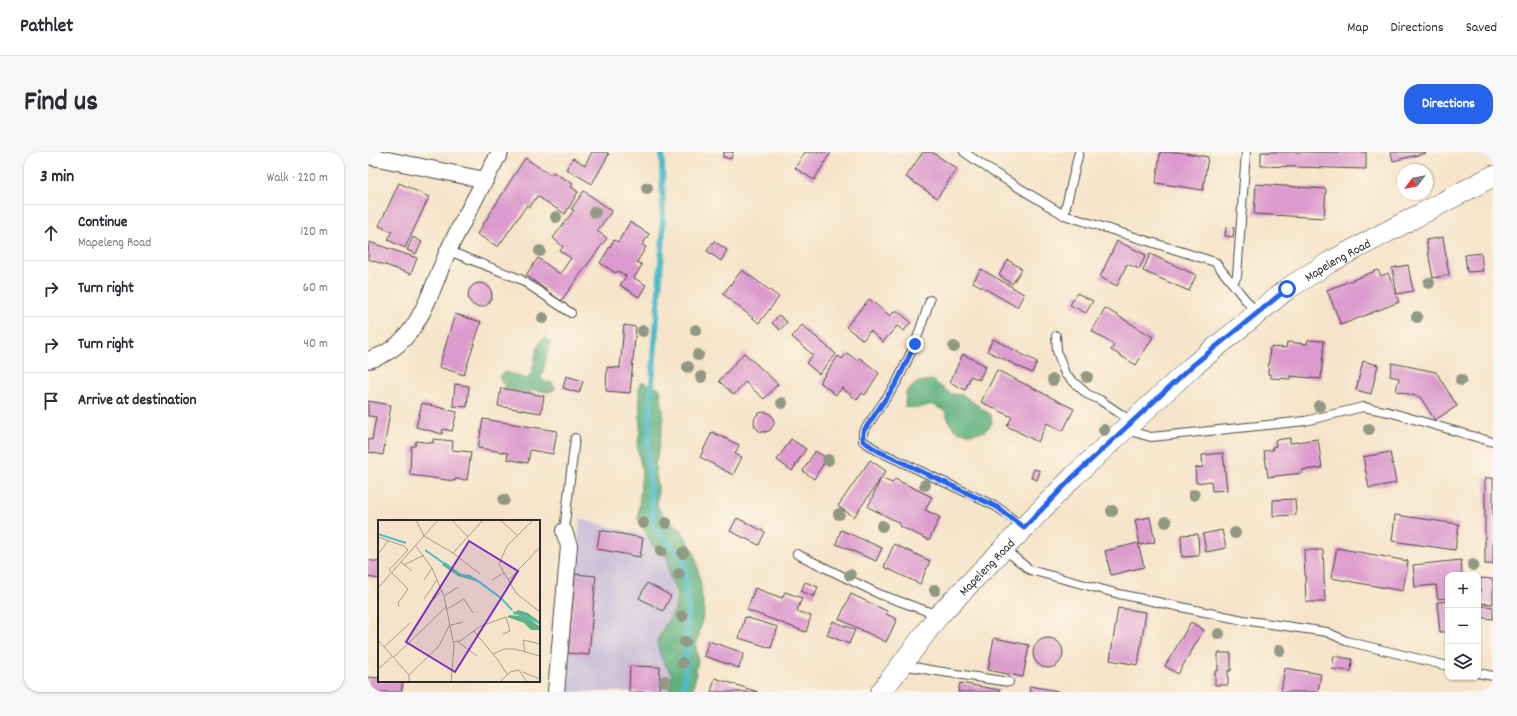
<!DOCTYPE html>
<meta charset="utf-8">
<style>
:root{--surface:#fff;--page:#f7f7f7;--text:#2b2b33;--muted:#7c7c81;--line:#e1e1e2;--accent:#2563eb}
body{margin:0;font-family:Dekko,sans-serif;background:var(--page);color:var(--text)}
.controls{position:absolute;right:12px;bottom:12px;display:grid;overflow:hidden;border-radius:8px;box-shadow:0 1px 3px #0004}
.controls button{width:36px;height:36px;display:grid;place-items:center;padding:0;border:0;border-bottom:1px solid var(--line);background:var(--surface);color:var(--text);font:20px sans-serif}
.compass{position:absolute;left:1029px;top:12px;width:36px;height:36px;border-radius:50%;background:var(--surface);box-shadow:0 1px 3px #0004;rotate:238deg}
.stop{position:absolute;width:12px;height:12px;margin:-9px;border:3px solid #2563eb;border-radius:50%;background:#fff}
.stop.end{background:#2563eb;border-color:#fff;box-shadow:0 1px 4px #0008}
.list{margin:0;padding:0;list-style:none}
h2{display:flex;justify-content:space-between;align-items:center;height:52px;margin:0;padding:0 16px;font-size:17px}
h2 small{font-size:13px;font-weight:400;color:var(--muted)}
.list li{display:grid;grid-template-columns:26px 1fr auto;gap:12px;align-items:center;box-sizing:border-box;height:56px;padding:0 16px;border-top:1px solid var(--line)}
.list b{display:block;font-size:15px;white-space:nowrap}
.list p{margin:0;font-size:13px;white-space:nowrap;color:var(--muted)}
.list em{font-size:13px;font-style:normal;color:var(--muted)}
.icon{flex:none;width:22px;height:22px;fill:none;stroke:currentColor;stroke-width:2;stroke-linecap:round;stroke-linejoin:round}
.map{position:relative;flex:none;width:1125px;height:540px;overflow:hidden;border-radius:16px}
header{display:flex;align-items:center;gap:24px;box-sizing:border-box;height:56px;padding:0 20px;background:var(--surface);border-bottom:1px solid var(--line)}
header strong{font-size:19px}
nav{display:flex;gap:22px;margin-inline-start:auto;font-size:14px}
.intro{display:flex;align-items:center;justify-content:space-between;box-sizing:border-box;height:96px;padding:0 24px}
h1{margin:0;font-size:28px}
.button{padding:10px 18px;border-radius:16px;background:var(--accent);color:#fff;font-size:14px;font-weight:700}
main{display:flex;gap:24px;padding:0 24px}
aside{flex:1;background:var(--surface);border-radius:16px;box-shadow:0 1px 3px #0004}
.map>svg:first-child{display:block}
.industrial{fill:#c8bfd8}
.forest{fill:#60b17e;stroke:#466e54}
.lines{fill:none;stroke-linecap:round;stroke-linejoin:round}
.stream{stroke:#50bccb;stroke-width:6}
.building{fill:#dc9ace}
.service-casing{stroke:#494743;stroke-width:10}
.minor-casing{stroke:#494743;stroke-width:18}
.tertiary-casing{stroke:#494743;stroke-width:22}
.service{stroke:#fff;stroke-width:8}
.minor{stroke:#fff;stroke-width:16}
.tertiary{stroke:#fff;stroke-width:21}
.tree{fill:#929983}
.route{stroke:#2563eb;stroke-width:5}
.labels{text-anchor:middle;stroke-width:3;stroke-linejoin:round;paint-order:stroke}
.street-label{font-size:13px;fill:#2b2b2b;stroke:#fcf5e5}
.inset-river{fill:none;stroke:#50bccb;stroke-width:2}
.inset-road{fill:none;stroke:#a49a8a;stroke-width:1}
.view{fill:#7b2cbf;fill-opacity:0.15;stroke:#7b2cbf;stroke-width:2}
.inset-edge{fill:none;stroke:#2b2b2b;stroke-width:2}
</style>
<header>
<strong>Pathlet</strong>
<nav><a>Map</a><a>Directions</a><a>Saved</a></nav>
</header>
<div class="intro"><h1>Find us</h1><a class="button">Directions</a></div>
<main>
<aside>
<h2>3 min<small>Walk · 220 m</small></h2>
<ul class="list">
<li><svg class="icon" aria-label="ahead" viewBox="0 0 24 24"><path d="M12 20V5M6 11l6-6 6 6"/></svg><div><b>Continue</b><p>Mapeleng Road</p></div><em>120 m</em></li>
<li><svg class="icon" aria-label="right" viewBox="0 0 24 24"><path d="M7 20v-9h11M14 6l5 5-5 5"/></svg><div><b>Turn right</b></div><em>60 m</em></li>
<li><svg class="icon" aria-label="right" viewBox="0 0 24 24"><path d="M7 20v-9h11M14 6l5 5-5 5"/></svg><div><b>Turn right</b></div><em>40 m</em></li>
<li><svg class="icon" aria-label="arrive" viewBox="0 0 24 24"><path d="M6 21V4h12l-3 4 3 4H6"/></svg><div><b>Arrive at destination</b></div></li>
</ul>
</aside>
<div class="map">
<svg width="1125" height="540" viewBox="0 0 1125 540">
<rect width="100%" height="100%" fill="#fcf5e5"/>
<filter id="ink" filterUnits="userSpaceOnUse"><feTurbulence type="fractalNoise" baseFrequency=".025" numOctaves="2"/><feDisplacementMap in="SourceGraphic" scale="8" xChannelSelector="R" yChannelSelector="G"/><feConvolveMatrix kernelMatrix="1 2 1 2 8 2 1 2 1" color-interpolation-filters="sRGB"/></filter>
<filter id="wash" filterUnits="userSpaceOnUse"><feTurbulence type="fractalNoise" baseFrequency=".012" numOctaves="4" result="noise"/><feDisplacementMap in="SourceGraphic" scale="16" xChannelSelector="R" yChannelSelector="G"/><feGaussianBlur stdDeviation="0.9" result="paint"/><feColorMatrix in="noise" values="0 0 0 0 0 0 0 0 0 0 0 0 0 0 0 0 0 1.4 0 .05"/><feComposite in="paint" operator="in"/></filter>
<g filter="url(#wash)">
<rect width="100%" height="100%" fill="#f5e4c9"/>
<polygon class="industrial" points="212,367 291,387 306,410 307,540 200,540 207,422"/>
<g class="forest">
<path d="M 176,185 L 182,190 L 173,227 L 177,230 L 184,231 L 188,237 L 180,240 L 167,238 L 160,241 L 138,237 L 131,225 L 137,220 L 159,227 C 169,216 164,198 176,185 Z"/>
<polygon points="564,228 583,242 595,243 623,263 624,272 617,279 603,282 589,279 582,272 577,259 564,252 551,256 537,255 538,240 550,230"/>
<polygon points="274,230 292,237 296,267 287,314 290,335 289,354 296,365 313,378 327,402 333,434 336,460 328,494 330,507 325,540 301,540 304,523 293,506 289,489 299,470 307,458 308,439 301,424 300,405 285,394 270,367 274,318 269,295 272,279 271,235"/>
</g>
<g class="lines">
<polyline class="stream" points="294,0 295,84 279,301 286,375 316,408 320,457 316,540"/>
</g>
<g id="blocks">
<g class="building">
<polygon points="224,0 237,0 241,2 224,32 198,17 205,6 217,13"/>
<polygon points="356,0 365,0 363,7 355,5"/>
<polygon points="437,0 463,0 446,28 427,16"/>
<polygon points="555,0 564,0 589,17 569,46 538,25"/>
<polygon points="792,0 811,0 840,5 835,38 788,31"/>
<polygon points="893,0 998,0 998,17 893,14"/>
<polygon points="1023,0 1058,0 1058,1 1025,9"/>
<polygon points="157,6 183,23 185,20 205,32 203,35 210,40 197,62 169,44 162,55 159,53 130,95 109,82"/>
<polygon points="31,31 61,45 37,96 20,88 24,80 11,74"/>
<polygon points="888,32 958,37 956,66 886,62"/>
<polygon points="216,39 244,59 229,79 239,86 193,149 158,123 170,106 192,122 203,106 192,99 195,95 185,86 206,58 203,57"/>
<polygon points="262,70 281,82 274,93 278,95 269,110 274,113 266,126 278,133 271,145 252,133 258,124 250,119 248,121 232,111 246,88 250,90"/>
<polygon points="858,75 866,76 865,85 857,84"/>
<polygon points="45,85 54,90 48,102 39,98"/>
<polygon points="1075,85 1081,123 1065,126 1058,88"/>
<polygon points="346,89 359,98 353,109 339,99"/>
<polygon points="749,89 778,103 771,117 759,112 749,134 732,125"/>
<polygon points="1,90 49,106 43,122 0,107"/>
<polygon points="1113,101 1115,119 1099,120 1097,103"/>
<polygon points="782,102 828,123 821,139 775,119"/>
<polygon points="640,108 654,117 644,132 631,123"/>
<polygon points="1040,113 1045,139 1029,142 1024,116"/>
<polygon points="613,117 656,142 649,155 605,130"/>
<polygon points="374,118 411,145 391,171 355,142"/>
<polygon points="1010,118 1013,124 1020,121 1031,150 973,173 959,138"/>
<circle cx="112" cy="143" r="12"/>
<polygon points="709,141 725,149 718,161 702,153"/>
<polygon points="501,147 522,164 528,158 543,170 536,179 529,174 515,190 502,179 495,188 478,175"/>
<polygon points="737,156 785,185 768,213 743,198 746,193 724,179"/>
<polygon points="87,162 113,170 96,223 71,215"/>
<polygon points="411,163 419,170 412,178 404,171"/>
<polygon points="256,173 268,175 262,241 238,239 239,215 252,216"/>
<polygon points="434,173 468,202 451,222 438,211 445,203 424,185"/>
<polygon points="625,187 669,210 664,221 619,199"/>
<polygon points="940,188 956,189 953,227 922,224 922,227 903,226 903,223 900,222 902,195 918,196 919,190 939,192"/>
<polygon points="376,201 410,232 396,247 377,230 366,243 351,229"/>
<polygon points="479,201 490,209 492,206 511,221 497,243 494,241 489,248 474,236 468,243 452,230 470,204 474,207"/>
<polygon points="595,202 618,214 611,228 603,224 597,238 582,230"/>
<polygon points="995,209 1010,213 1003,242 988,238"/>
<polygon points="1024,211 1068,220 1089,254 1067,268 1052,245 1028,239 1031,226 1022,224"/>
<polygon points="629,218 706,257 695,279 679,271 670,290 639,274 644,265 613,250"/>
<polygon points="198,224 215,229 211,241 195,236"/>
<polygon points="87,232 101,234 99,255 85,254"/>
<polygon points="133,236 176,244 173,261 130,254"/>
<polygon points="0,249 23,253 15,303 0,300 0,287 4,288 8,265 0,264"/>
<polygon points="54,251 89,260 84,279 75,277 74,282 48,275"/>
<circle cx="396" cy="270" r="10"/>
<polygon points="115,267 189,279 185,302 162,298 160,311 139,307 140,301 110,296"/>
<polygon points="344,280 371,293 367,302 374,305 365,323 332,305"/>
<polygon points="922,286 922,291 950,287 954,316 934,318 934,321 900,325 896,299 905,298 904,295 908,294 907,288"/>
<polygon points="65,287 85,289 84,298 103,300 99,328 87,327 87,329 42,323 43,294 47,294 48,289 65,291"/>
<polygon points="423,287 438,297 424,319 409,308"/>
<polygon points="447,299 459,306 446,327 435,319"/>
<polygon points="1022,300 1028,331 1001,336 995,305"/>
<polygon points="855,301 859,338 844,339 843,329 828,331 827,316 835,315 834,303"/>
<polygon points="502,308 518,319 486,365 470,354"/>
<polygon points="666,317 672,319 669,328 663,325"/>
<polygon points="513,326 524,331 527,327 564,345 557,358 572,365 561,388 531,374 532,371 500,355"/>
<rect x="1117" y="326" width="8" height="86"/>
<polygon points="927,347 928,363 905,364 905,348"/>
<polygon points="1027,363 1091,372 1087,398 1024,389"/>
<polygon points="782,365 787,390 772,393 767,368"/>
<polygon points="369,366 397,380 391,393 362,379"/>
<polygon points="232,378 275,386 272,405 229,397"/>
<polygon points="473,378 514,396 508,409 468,392"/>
<polygon points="854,378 858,396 838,400 835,382"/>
<polygon points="830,382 831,404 814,405 813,383"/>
<polygon points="770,391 776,415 743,423 737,399"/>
<polygon points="526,392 562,409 552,432 516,415"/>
<polygon points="969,396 1040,409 1035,439 963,426"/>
<polygon points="936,398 955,398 957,450 938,450"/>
<polygon points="0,408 11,410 11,427 0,425"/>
<polygon points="1093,408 1094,423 1080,423 1080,446 1070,447 1068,433 1047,435 1045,413"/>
<polygon points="207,422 228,424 221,503 200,501"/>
<polygon points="1113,426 1125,427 1125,452 1111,451"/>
<polygon points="437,430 450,435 446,445 433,439"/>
<polygon points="279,431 303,444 295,459 271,446"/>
<polygon points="387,436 414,446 417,440 434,446 429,459 443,464 438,480 379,458"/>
<polygon points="483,442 519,459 518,462 529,467 518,490 471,467"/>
<polygon points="1080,449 1080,480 1072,480 1069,450"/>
<polygon points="1110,453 1125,455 1125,467 1110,465"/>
<polygon points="750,456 778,460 770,513 742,508"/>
<polygon points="377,465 410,475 403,496 371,486"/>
<polygon points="465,469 487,478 481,492 459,483"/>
<polygon points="823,470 836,478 810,522 797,514"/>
<polygon points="626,486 661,493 655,525 620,518"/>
<circle cx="680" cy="501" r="15"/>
<polygon points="341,489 376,501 371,516 336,504"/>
<polygon points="850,501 863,501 863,519 860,519 860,533 847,533 847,519 850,519"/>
<polygon points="966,504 984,507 983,519 964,517"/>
<polygon points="262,514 292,515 291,540 261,540"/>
<polygon points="917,516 953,522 950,540 913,540"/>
<polygon points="0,525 11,526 11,529 35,530 33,540 0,540"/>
<polygon points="347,526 390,540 343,540"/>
<polygon points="592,531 632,538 631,540 590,540"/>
<polygon points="662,534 690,539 690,540 661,540"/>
</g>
</g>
</g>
<g filter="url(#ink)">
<use href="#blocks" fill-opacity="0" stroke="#494743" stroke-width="1"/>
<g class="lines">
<g class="service-casing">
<g id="service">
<polyline points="596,0 625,20 696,63 847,110 889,162"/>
<polyline points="696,63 711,0"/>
<polyline points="81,99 152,127 203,161"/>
<polyline points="865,131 869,124 878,0"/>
<polyline points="562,148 547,192 529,230 495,280 495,289 510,299 629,355 655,375"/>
<polyline points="688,184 689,199 697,222 719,242 732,248 763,269"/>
<polyline points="758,278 783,285 937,269 995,255 1021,260 1125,290"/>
<polyline points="196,379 207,286"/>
<polyline points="636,397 662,418 751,442 875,468 959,480 978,489 1080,514"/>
<polyline points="429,402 511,442 570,463"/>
<polyline points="535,513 562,518 641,530"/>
<polyline points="1110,521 1125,524"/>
</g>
</g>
<g class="minor-casing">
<g id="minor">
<polyline points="0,4 117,28"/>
<path d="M 0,208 C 51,195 62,138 81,97 C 97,64 115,32 132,0"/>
<polyline points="188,540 201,394 196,379"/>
</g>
</g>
<g class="tertiary-casing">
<g id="tertiary">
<path id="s1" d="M 513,540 L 571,463 L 706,324 L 825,214 L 919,137 L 962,110 L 1125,24"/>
</g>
</g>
<use href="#service" class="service"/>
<use href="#minor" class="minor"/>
<use href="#tertiary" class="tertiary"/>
</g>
<g class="tree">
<circle cx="279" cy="36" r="6"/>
<circle cx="227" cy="60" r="6"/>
<circle cx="188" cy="65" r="6"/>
<circle cx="172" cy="99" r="6"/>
<circle cx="1061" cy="131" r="6"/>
<circle cx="1049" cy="165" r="6"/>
<circle cx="175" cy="166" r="6"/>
<circle cx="328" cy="178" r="6"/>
<circle cx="275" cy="179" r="6"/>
<circle cx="586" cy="195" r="6"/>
<circle cx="330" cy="203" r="6"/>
<circle cx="320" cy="215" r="6"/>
<circle cx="333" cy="225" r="6"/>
<circle cx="719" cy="225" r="6"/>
<circle cx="685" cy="228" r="6"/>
<circle cx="1093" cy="228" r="6"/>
<circle cx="414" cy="251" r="6"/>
<circle cx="951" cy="254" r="6"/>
<circle cx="1001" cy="277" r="6"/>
<circle cx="736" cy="278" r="6"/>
<circle cx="460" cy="308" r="6"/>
<circle cx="557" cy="333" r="6"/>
<circle cx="826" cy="343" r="6"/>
<circle cx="136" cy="348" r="6"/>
<circle cx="744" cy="359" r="6"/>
<circle cx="471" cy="362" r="6"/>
<circle cx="798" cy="370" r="6"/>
<circle cx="275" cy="371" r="6"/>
<circle cx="298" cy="371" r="6"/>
<circle cx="514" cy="374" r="6"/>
<circle cx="867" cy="381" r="6"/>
<circle cx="293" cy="399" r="6"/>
<circle cx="315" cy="401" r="6"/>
<circle cx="1105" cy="413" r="6"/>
<circle cx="311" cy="422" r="6"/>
<circle cx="482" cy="423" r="6"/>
<circle cx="567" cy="438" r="6"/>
<circle cx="314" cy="464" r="6"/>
<circle cx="851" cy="482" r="6"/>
<circle cx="317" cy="490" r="6"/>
<circle cx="912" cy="498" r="6"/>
<circle cx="314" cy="511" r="6"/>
<circle cx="297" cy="529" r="6"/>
</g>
</g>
<g class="lines" filter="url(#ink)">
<polyline class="route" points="547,192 529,230 495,280 495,289 510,299 629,355 656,376 706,324 824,214 919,137"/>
</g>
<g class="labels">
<g class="street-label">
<text dy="5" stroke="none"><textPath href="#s1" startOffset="632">Mapeleng Road</textPath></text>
<text dy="5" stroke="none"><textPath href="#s1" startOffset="164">Mapeleng Road</textPath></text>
</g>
</g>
<g transform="translate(10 368)">
<rect width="162" height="162" fill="#f5e4c9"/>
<path d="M 67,42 L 83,54 L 92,55 L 104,63 L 80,56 L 64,45 ZM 140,90 L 150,93 L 162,102 L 162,105 L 148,96 L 135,94 ZM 132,95 L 148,97 L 161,106 L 162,110 L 153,110 L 146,103 L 129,97 Z" fill="#60b17e"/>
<path class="inset-river" d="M 0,14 L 28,23M 47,30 L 81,54 L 97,59 L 123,78 L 134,90M 135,92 L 162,103"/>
<path class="inset-road" d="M 38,0 L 46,16 L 75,33 L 105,0M 74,0 L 90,17M 122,0 L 140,16M 155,0 L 129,26 L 121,44 L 138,73 L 162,92M 0,17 L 26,26 L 30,30 L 11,50 L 30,69 L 20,83 L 21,87M 37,25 L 54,48 L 66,76 L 76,126 L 73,162M 75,33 L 102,54M 0,34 L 10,21M 23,42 L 34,51M 26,45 L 46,35M 46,60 L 54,48M 114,60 L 126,53M 131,60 L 162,27M 0,68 L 60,0M 66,76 L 80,67M 46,79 L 59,60M 56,79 L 64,70M 69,89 L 86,79 L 95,93M 73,105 L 85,102M 95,110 L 120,140 L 129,154M 0,120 L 31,155 L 31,162M 79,121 L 99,136M 75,122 L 82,121 L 103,106 L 128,97 L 132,111 L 125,114M 6,127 L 32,103M 147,132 L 145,120 L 162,124M 115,134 L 126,129 L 137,129 L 162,136M 16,137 L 69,86M 0,149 L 15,136M 145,152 L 162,159M 31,155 L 61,126 L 72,104M 122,162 L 132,152 L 141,150 L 149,162"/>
<path class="view" d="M 91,21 L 140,51 L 77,152 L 28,122 Z"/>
<rect width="162" height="162" class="inset-edge"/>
</g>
</svg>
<div class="controls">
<button>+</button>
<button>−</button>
<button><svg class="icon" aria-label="layers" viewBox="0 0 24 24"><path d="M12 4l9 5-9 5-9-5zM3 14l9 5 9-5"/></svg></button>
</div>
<svg class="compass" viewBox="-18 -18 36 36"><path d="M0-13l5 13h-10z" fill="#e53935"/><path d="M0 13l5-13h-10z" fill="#7c7c81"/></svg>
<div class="stop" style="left:919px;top:137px"></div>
<div class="stop end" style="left:547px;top:192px"></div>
</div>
</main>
